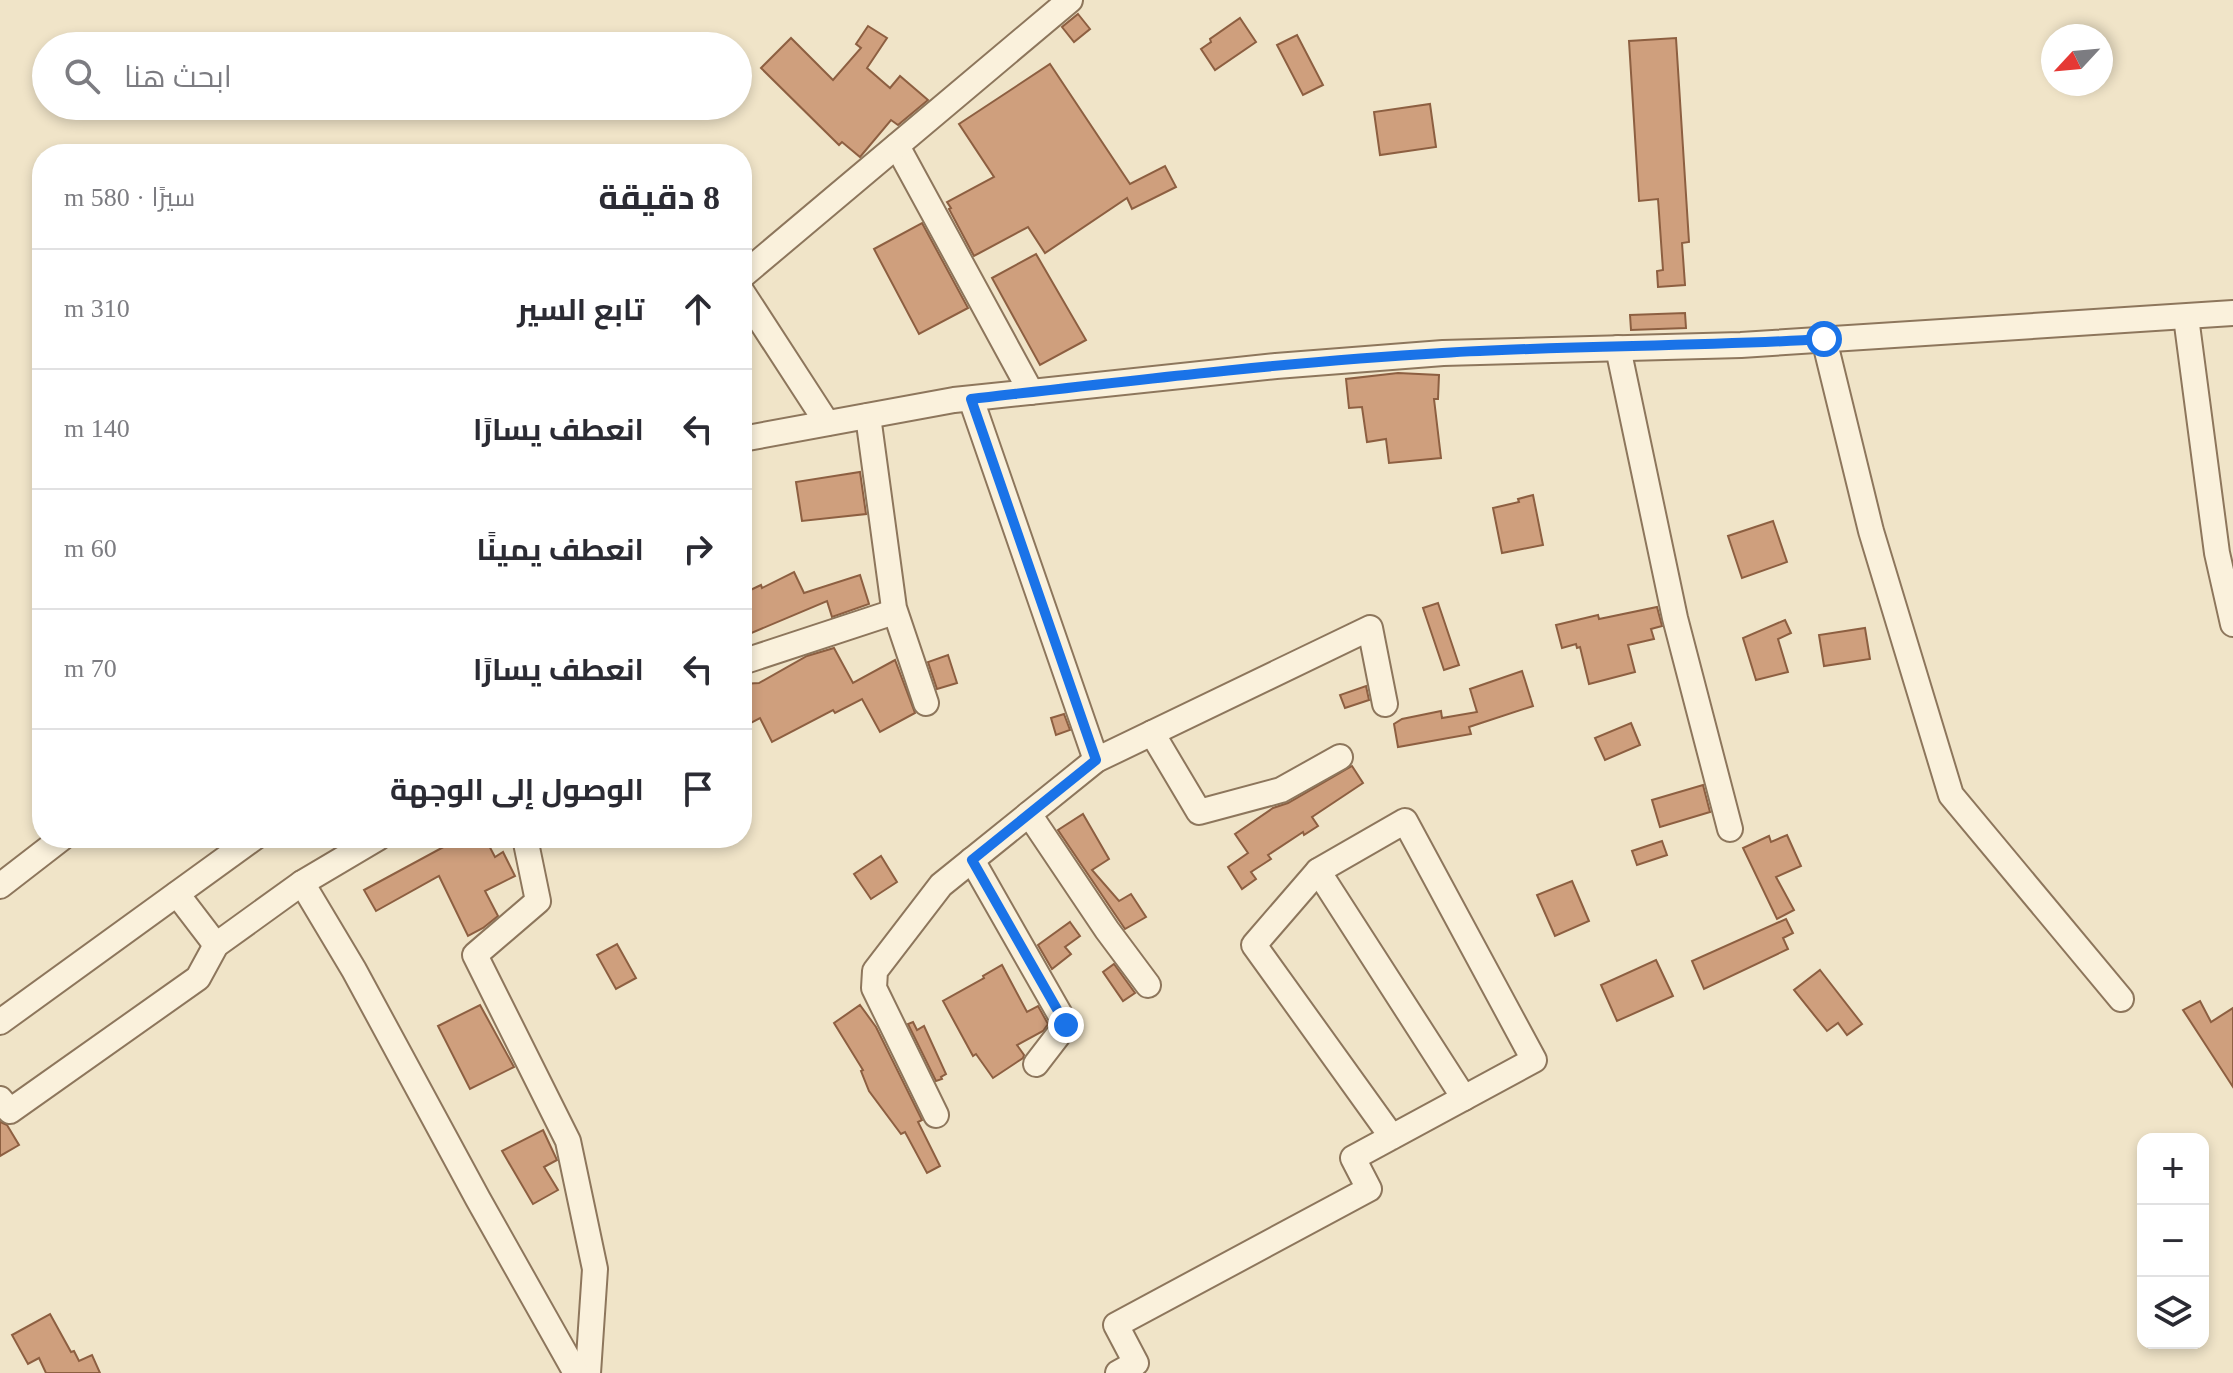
<!DOCTYPE html>
<html lang="ar">
<meta charset="utf-8">
<style>
:root{--surface:#fff;--page:#f7f7f7;--text:#2b2b33;--muted:#7c7c81;--line:#e1e1e2}
body{margin:0;font-family:"Times New Roman",Cairo,serif;background:var(--page);color:var(--text);direction:rtl}
.controls{position:absolute;right:24px;bottom:24px;display:grid;overflow:hidden;border-radius:16px;box-shadow:0 4px 12px #0003}
.controls button{width:72px;height:72px;display:grid;place-items:center;padding:0;border:0;border-bottom:2px solid var(--line);background:var(--surface);color:var(--text);font:40px sans-serif}
.compass{position:absolute;left:2041px;top:24px;width:72px;height:72px;border-radius:50%;background:var(--surface);box-shadow:0 4px 12px #0003;rotate:244deg}
.stop{position:absolute;width:24px;height:24px;margin:-18px;border:6px solid #1a73e8;border-radius:50%;background:#fff}
.stop.end{background:#1a73e8;border-color:#fff;box-shadow:0 2px 8px #0008}
.list{margin:0;padding:0;list-style:none}
h2{display:flex;justify-content:space-between;align-items:center;height:104px;margin:0;padding:0 32px;font-size:34px}
h2 small{font-size:26px;font-weight:400;color:var(--muted)}
.list li{display:grid;grid-template-columns:52px 1fr auto;gap:24px;align-items:center;box-sizing:border-box;height:120px;padding:0 32px;border-top:2px solid var(--line)}
.list b{display:block;font-size:30px;white-space:nowrap}
.list em{font-size:26px;font-style:normal;color:var(--muted)}
.icon{flex:none;width:44px;height:44px;fill:none;stroke:currentColor;stroke-width:2;stroke-linecap:round;stroke-linejoin:round}
.map{position:relative;flex:none;width:2233px;height:1373px;overflow:hidden;direction:ltr}
.search{position:absolute;background:var(--surface);box-shadow:0 4px 12px #0003;left:32px;top:32px;width:720px;height:88px;display:flex;align-items:center;gap:20px;box-sizing:border-box;padding:0 28px;border-radius:44px;color:var(--muted);font-size:30px}
.panel{position:absolute;background:var(--surface);box-shadow:0 4px 12px #0003;left:32px;top:144px;width:720px;height:704px;border-radius:32px;direction:rtl}
.map>svg:first-child{display:block}
.building{fill:#cf9f7d;stroke:#8d5f41;stroke-width:2}
.lines{fill:none;stroke-linecap:round;stroke-linejoin:round}
.minor-casing{stroke:#8d765c;stroke-width:28}
.minor{stroke:#faf1dc;stroke-width:24}
.route{stroke:#1a73e8;stroke-width:10}
</style>
<div class="map">
<svg width="2233" height="1373" viewBox="0 0 2233 1373">
<rect width="100%" height="100%" fill="#f0e4c8"/>
<g class="building">
<polygon points="1078,14 1090,29 1074,42 1062,27"/>
<polygon points="1240,18 1256,42 1215,70 1201,49 1211,42 1210,39"/>
<polygon points="868,26 887,38 867,68 890,88 900,76 928,100 898,125 891,120 860,157 842,142 839,145 761,68 791,38 833,80 861,48 856,44"/>
<polygon points="1297,35 1323,85 1303,95 1277,45"/>
<polygon points="1676,38 1689,242 1682,243 1685,285 1658,287 1657,271 1663,270 1658,199 1639,201 1629,41"/>
<polygon points="1050,64 1130,184 1165,166 1176,187 1132,209 1127,198 1045,253 1028,227 974,256 949,209 951,208 947,202 994,177 959,124"/>
<polygon points="1430,104 1436,147 1380,155 1374,112"/>
<polygon points="922,223 968,308 919,334 874,249"/>
<polygon points="1036,254 1086,340 1040,365 992,278"/>
<polygon points="1685,313 1686,328 1631,330 1630,315"/>
<polygon points="1398,373 1439,375 1438,399 1434,399 1441,458 1389,463 1386,439 1367,442 1362,407 1349,408 1346,379"/>
<polygon points="860,472 866,514 802,521 796,482"/>
<polygon points="1533,495 1543,545 1502,553 1493,508 1519,502 1518,499"/>
<polygon points="1773,521 1787,562 1742,578 1728,536"/>
<polygon points="794,572 804,593 860,575 869,604 832,617 827,601 742,637 742,594 761,585 762,588"/>
<polygon points="1438,603 1459,665 1444,670 1423,608"/>
<polygon points="1657,607 1662,626 1651,629 1654,639 1628,645 1635,672 1589,684 1580,647 1577,648 1576,644 1562,648 1556,625 1598,615 1599,619"/>
<polygon points="1785,620 1791,633 1778,639 1788,672 1756,680 1743,638"/>
<polygon points="1865,628 1870,659 1824,666 1819,635"/>
<polygon points="834,648 853,683 895,660 915,713 880,732 862,699 835,713 833,710 772,742 760,718 747,725 742,717 742,684 759,683 807,656"/>
<polygon points="948,655 957,683 937,689 928,662"/>
<polygon points="1522,671 1533,706 1469,727 1471,734 1398,747 1394,724 1402,719 1441,711 1442,718 1477,712 1470,689"/>
<polygon points="1366,686 1369,700 1345,708 1340,695"/>
<polygon points="1064,714 1070,730 1056,735 1051,718"/>
<polygon points="1631,723 1640,745 1605,760 1595,738"/>
<polygon points="1352,766 1363,783 1312,817 1318,826 1304,835 1303,832 1268,855 1271,859 1251,872 1256,879 1242,889 1228,867 1248,853 1235,834 1273,808 1288,803"/>
<polygon points="1703,785 1710,812 1660,827 1652,800"/>
<polygon points="1083,814 1109,859 1092,870 1119,901 1131,894 1146,917 1125,929 1058,830"/>
<polygon points="1787,835 1801,866 1776,877 1794,910 1777,919 1743,848 1769,836 1771,842"/>
<polygon points="460,838 485,838 495,857 503,852 515,876 485,891 498,916 483,928 468,936 439,876 376,911 364,890"/>
<polygon points="1662,841 1667,855 1637,865 1632,851"/>
<polygon points="881,856 897,882 871,899 854,874"/>
<polygon points="1572,881 1589,921 1555,936 1537,895"/>
<polygon points="1786,919 1793,933 1783,938 1788,949 1704,989 1692,961"/>
<polygon points="1070,922 1080,936 1065,947 1071,954 1052,969 1038,945"/>
<polygon points="617,944 636,978 616,989 597,955"/>
<polygon points="1656,960 1673,996 1617,1021 1601,985"/>
<polygon points="1114,964 1135,993 1123,1001 1103,972"/>
<polygon points="1002,965 1027,1012 1038,1006 1048,1024 1043,1031 1017,1045 1024,1055 1023,1058 993,1078 976,1054 973,1056 943,1001 984,978 983,976"/>
<polygon points="1820,970 1862,1024 1847,1035 1838,1023 1827,1031 1794,990"/>
<polygon points="2200,1001 2211,1022 2233,1008 2233,1087 2183,1010"/>
<polygon points="480,1005 514,1067 470,1089 438,1026"/>
<polygon points="860,1005 876,1027 922,1120 918,1122 940,1166 927,1173 905,1132 901,1134 869,1091 861,1071 863,1070 834,1023"/>
<polygon points="913,1022 917,1030 924,1026 946,1074 941,1077 942,1079 936,1081 908,1024"/>
<polygon points="0,1122 7,1125 19,1145 0,1156"/>
<polygon points="543,1130 557,1160 544,1167 558,1190 533,1204 502,1151"/>
<polygon points="50,1314 71,1352 74,1351 79,1361 92,1355 100,1373 46,1373 39,1358 28,1364 12,1335"/>
</g>
<g class="lines">
<g class="minor-casing">
<g id="minor">
<polyline points="897,146 1031,392"/>
<polyline points="742,276 1070,0"/>
<polyline points="742,292 827,423"/>
<polyline points="2186,317 2217,553 2233,624"/>
<polyline points="1824,339 1871,531 1951,795 2121,999"/>
<polyline points="1618,348 1675,618 1730,829"/>
<polyline points="971,399 1096,760"/>
<polyline points="868,416 894,608 926,703"/>
<polyline points="742,439 954,400 1276,366 1443,353 1741,345 2233,313"/>
<polyline points="742,662 888,614"/>
<polyline points="1152,733 1199,812 1281,790 1340,757"/>
<polyline points="1029,814 1107,930 1148,985"/>
<polyline points="525,838 538,901 475,955 568,1141 595,1269 588,1373"/>
<polyline points="972,860 1066,1025 1036,1064"/>
<polyline points="1318,871 1464,1098"/>
<polyline points="302,883 354,970 478,1199 576,1373"/>
<polyline points="0,886 62,838"/>
<polyline points="177,894 216,945"/>
<polyline points="0,1022 254,838"/>
<polyline points="0,1099 10,1111 198,978 216,945 302,883 378,838"/>
<polyline points="936,1115 874,988 875,971 941,885 1096,760 1370,628 1385,704"/>
<path d="M 1118,1373 L 1136,1363 L 1116,1325 L 1369,1189 L 1353,1158 C 1413,1125 1474,1093 1534,1060 L 1405,821 L 1318,871 L 1254,945 L 1392,1137"/>
</g>
</g>
<use href="#minor" class="minor"/>
</g>
<g class="lines">
<path class="route" d="M 1066,1025 L 972,860 L 1096,760 L 971,399 C 1128,381 1285,362 1442,353 C 1569,345 1697,347 1824,339"/>
</g>
</svg>
<div class="controls">
<button>+</button>
<button>−</button>
<button><svg class="icon" aria-label="layers" viewBox="0 0 24 24"><path d="M12 4l9 5-9 5-9-5zM3 14l9 5 9-5"/></svg></button>
</div>
<svg class="compass" viewBox="-18 -18 36 36"><path d="M0-13l5 13h-10z" fill="#e53935"/><path d="M0 13l5-13h-10z" fill="#7c7c81"/></svg>
<div class="stop" style="left:1824px;top:339px"></div>
<div class="stop end" style="left:1066px;top:1025px"></div>
<div class="search"><svg class="icon" aria-label="search" viewBox="0 0 24 24"><circle cx="10" cy="10" r="6"/><path d="M15 15l6 6"/></svg>ابحث هنا</div>
<section class="panel">
<h2>8 دقيقة<small>سيرًا · 580 m</small></h2>
<ul class="list">
<li><svg class="icon" aria-label="ahead" viewBox="0 0 24 24"><path d="M12 20V5M6 11l6-6 6 6"/></svg><div><b>تابع السير</b></div><em>310 m</em></li>
<li><svg class="icon" aria-label="left" viewBox="0 0 24 24"><path d="M17 20v-9H6M10 6l-5 5 5 5"/></svg><div><b>انعطف يسارًا</b></div><em>140 m</em></li>
<li><svg class="icon" aria-label="right" viewBox="0 0 24 24"><path d="M7 20v-9h11M14 6l5 5-5 5"/></svg><div><b>انعطف يمينًا</b></div><em>60 m</em></li>
<li><svg class="icon" aria-label="left" viewBox="0 0 24 24"><path d="M17 20v-9H6M10 6l-5 5 5 5"/></svg><div><b>انعطف يسارًا</b></div><em>70 m</em></li>
<li><svg class="icon" aria-label="arrive" viewBox="0 0 24 24"><path d="M6 21V4h12l-3 4 3 4H6"/></svg><div><b>الوصول إلى الوجهة</b></div></li>
</ul>
</section>
</div>
